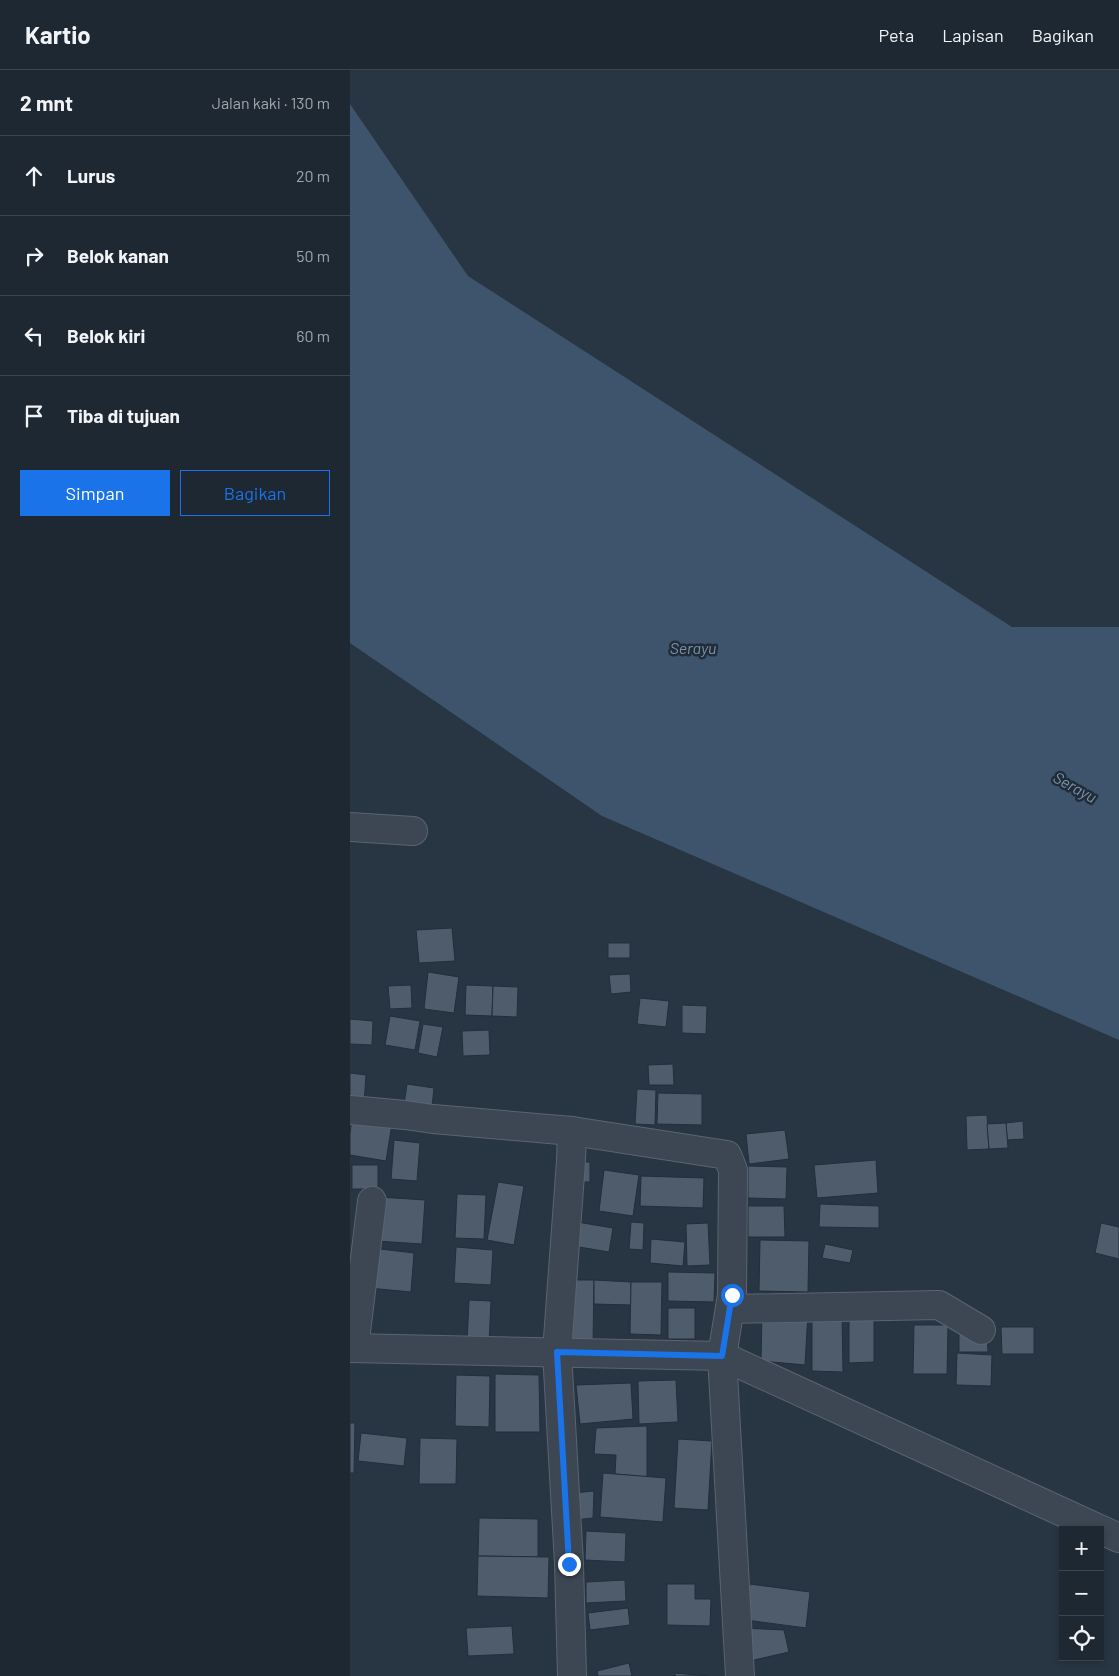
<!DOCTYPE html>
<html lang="id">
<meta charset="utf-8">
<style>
:root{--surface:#1e2832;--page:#2b343e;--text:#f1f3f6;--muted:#a1a6ac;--line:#3c444d;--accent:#1a73e8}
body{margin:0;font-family:Barlow,sans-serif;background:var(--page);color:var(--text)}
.controls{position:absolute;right:15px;bottom:15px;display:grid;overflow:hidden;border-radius:0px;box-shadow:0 2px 8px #0003}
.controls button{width:45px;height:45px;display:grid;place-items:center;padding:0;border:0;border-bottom:1px solid var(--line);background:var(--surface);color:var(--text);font:25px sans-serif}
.stop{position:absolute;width:15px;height:15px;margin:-11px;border:4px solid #1a73e8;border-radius:50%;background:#fff}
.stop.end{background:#1a73e8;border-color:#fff;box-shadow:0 1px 5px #0008}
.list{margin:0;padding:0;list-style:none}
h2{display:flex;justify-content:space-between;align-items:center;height:65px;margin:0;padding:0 20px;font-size:21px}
h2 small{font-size:16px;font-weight:400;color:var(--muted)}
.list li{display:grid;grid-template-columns:32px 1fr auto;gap:15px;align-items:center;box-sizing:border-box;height:80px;padding:0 20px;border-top:1px solid var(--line)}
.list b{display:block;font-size:19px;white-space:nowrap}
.list em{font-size:16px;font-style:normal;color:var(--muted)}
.actions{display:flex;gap:10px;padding:15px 20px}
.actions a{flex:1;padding:11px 0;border:1px solid var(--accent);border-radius:0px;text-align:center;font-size:18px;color:var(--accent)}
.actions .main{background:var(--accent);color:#fff}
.icon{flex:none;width:28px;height:28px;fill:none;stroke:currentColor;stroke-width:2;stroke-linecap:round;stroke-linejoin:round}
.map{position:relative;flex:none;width:769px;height:1606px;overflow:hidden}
header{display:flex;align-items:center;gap:30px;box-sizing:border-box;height:70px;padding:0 25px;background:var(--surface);border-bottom:1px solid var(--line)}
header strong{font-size:24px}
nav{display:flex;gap:28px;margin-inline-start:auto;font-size:18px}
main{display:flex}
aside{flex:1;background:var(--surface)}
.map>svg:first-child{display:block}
.water{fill:#3e536c}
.building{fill:#4e5c6c;stroke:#232e3a}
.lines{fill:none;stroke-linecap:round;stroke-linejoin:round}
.minor-casing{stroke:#5b6570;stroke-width:30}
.minor{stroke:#3c4753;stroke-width:28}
.route{stroke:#1a73e8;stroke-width:6}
.labels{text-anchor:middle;stroke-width:5;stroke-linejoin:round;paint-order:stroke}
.water-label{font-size:16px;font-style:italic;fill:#7b94ae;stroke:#212c38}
</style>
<header>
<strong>Kartio</strong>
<nav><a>Peta</a><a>Lapisan</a><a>Bagikan</a></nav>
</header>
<main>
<aside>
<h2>2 mnt<small>Jalan kaki · 130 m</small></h2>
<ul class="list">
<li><svg class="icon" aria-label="ahead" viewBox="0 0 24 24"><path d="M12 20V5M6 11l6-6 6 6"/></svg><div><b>Lurus</b></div><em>20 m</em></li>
<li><svg class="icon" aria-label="right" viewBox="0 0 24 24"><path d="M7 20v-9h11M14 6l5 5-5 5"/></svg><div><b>Belok kanan</b></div><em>50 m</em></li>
<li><svg class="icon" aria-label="left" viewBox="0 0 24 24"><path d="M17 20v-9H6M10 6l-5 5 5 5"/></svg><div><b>Belok kiri</b></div><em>60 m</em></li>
<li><svg class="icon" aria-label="arrive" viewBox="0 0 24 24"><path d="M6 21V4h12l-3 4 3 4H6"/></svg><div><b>Tiba di tujuan</b></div></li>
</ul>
<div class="actions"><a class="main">Simpan</a><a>Bagikan</a></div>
</aside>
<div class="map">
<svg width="769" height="1606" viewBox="0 0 769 1606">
<rect width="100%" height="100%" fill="#283543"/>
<polygon class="water" points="0,34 118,206 662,557 769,557 769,970 252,746 0,573"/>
<g class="building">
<polygon points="102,858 105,891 69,893 66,860"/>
<rect x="258" y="873" width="22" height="15"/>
<polygon points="78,902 109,907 104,943 74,939"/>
<polygon points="280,904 281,922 261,924 259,905"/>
<polygon points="61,915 62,938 40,939 38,916"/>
<polygon points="116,915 143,916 142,946 115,945"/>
<polygon points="143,916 168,917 167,947 142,946"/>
<polygon points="290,928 319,931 316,957 287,954"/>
<polygon points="332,935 357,936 356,964 332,963"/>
<polygon points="40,946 70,951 65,980 35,975"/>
<polygon points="0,949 23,951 22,975 0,974"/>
<polygon points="73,954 93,957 87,987 68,983"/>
<polygon points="139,960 140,985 113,986 112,961"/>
<polygon points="323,994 324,1015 299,1015 298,995"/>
<polygon points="0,1003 16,1005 14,1035 0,1034"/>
<polygon points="57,1014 84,1018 81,1046 53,1042"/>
<polygon points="287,1019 306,1020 305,1055 285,1054"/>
<polygon points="308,1023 352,1024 352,1055 307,1054"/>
<polygon points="637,1045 639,1079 617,1080 616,1046"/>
<polygon points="2,1048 42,1054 36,1091 0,1085 0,1064"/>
<polygon points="673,1051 674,1069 657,1070 656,1053"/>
<polygon points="656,1053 658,1078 639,1079 637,1054"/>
<polygon points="435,1060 439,1089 399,1094 396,1064"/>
<polygon points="44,1070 70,1073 67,1111 41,1109"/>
<polygon points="526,1090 528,1123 467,1128 464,1095"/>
<polygon points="222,1092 240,1092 240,1112 221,1112"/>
<rect x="2" y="1095" width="26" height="24"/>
<polygon points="398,1096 437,1097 436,1129 398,1128"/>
<polygon points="254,1100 289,1105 283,1146 249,1141"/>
<polygon points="291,1106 354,1108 353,1138 290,1136"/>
<polygon points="148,1112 174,1116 164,1175 137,1170"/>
<polygon points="107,1124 136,1125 134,1169 105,1168"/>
<polygon points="29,1127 75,1130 72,1174 26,1171"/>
<polygon points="470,1134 529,1136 529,1158 469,1157"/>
<polygon points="398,1136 434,1136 435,1167 398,1167"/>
<polygon points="227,1152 263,1158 259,1182 223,1176"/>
<polygon points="281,1152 294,1153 293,1180 279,1179"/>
<polygon points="358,1153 360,1195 337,1196 336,1154"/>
<polygon points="751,1153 769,1157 769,1189 745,1183"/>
<polygon points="301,1169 335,1172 333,1196 300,1193"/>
<polygon points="410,1170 459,1171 458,1222 409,1221"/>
<polygon points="475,1174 503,1180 500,1193 472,1188"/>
<polygon points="106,1177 143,1180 141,1215 104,1213"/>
<polygon points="22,1178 64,1183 61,1222 19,1218"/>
<polygon points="318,1202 365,1203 364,1232 318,1231"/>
<polygon points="216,1210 244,1210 243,1276 215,1275"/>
<polygon points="244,1210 281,1212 281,1235 244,1234"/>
<polygon points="281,1212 312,1212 311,1265 280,1264"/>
<polygon points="119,1230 141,1231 139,1273 117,1272"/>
<rect x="318" y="1238" width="27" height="31"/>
<polygon points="412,1241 458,1243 455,1295 411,1291"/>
<polygon points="492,1244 493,1302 462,1301 462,1246"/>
<polygon points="499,1250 524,1250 524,1292 499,1293"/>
<polygon points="564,1255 598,1255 597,1304 563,1304"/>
<polygon points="651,1257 684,1257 684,1284 652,1284"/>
<polygon points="637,1263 638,1282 609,1282 609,1264"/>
<polygon points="607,1283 642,1285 641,1316 606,1315"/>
<polygon points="145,1304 189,1305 190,1362 145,1362"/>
<polygon points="106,1305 140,1306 139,1357 105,1356"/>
<polygon points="326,1310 328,1352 289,1354 288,1311"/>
<polygon points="281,1313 283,1349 230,1354 226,1315"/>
<polygon points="0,1353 5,1353 4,1403 0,1403"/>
<polygon points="297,1356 297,1407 265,1404 266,1385 244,1384 246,1358"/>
<polygon points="11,1363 57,1368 54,1396 8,1391"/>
<polygon points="70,1368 107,1369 106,1414 69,1414"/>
<polygon points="328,1369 362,1371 358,1440 324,1438"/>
<polygon points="253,1403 316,1408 313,1452 250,1447"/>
<polygon points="244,1421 243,1448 224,1450 223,1423"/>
<polygon points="129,1448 188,1449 188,1487 128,1486"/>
<polygon points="236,1461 276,1463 275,1492 235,1490"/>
<polygon points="128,1486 199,1487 198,1528 127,1526"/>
<polygon points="275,1510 276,1531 236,1533 236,1512"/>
<polygon points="317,1514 345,1514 345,1529 361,1529 360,1556 317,1555"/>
<polygon points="400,1514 460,1522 456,1558 396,1550"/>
<polygon points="278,1538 280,1555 240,1560 238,1543"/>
<polygon points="162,1556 164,1584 118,1586 116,1558"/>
<polygon points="393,1558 434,1560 439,1582 400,1591"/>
<polygon points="279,1593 282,1606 248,1606 247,1601"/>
<polygon points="325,1603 357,1606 325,1606"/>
</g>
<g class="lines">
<g class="minor-casing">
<g id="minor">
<polyline points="0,757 63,761"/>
<polyline points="0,1040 55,1045 83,1049 222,1061 377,1085 383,1100 382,1225 372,1286 390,1606"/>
<polyline points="380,1239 589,1235 631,1260"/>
<polyline points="0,1278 372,1286 769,1468"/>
<polyline points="4,1278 22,1131"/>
<polyline points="222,1606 219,1494 207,1282 221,1091 222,1061"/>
</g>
</g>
<use href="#minor" class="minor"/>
</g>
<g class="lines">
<polyline class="route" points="219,1494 207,1282 372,1286 382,1225"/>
</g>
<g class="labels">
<g class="water-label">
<text x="343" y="584">Serayu</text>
<text transform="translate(725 717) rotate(29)" y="6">Serayu</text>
</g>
</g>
</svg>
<div class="controls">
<button>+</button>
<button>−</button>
<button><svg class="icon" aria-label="locate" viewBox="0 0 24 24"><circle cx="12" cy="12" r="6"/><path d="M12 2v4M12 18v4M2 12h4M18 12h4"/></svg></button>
</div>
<div class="stop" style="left:382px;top:1225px"></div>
<div class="stop end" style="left:219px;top:1494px"></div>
</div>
</main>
